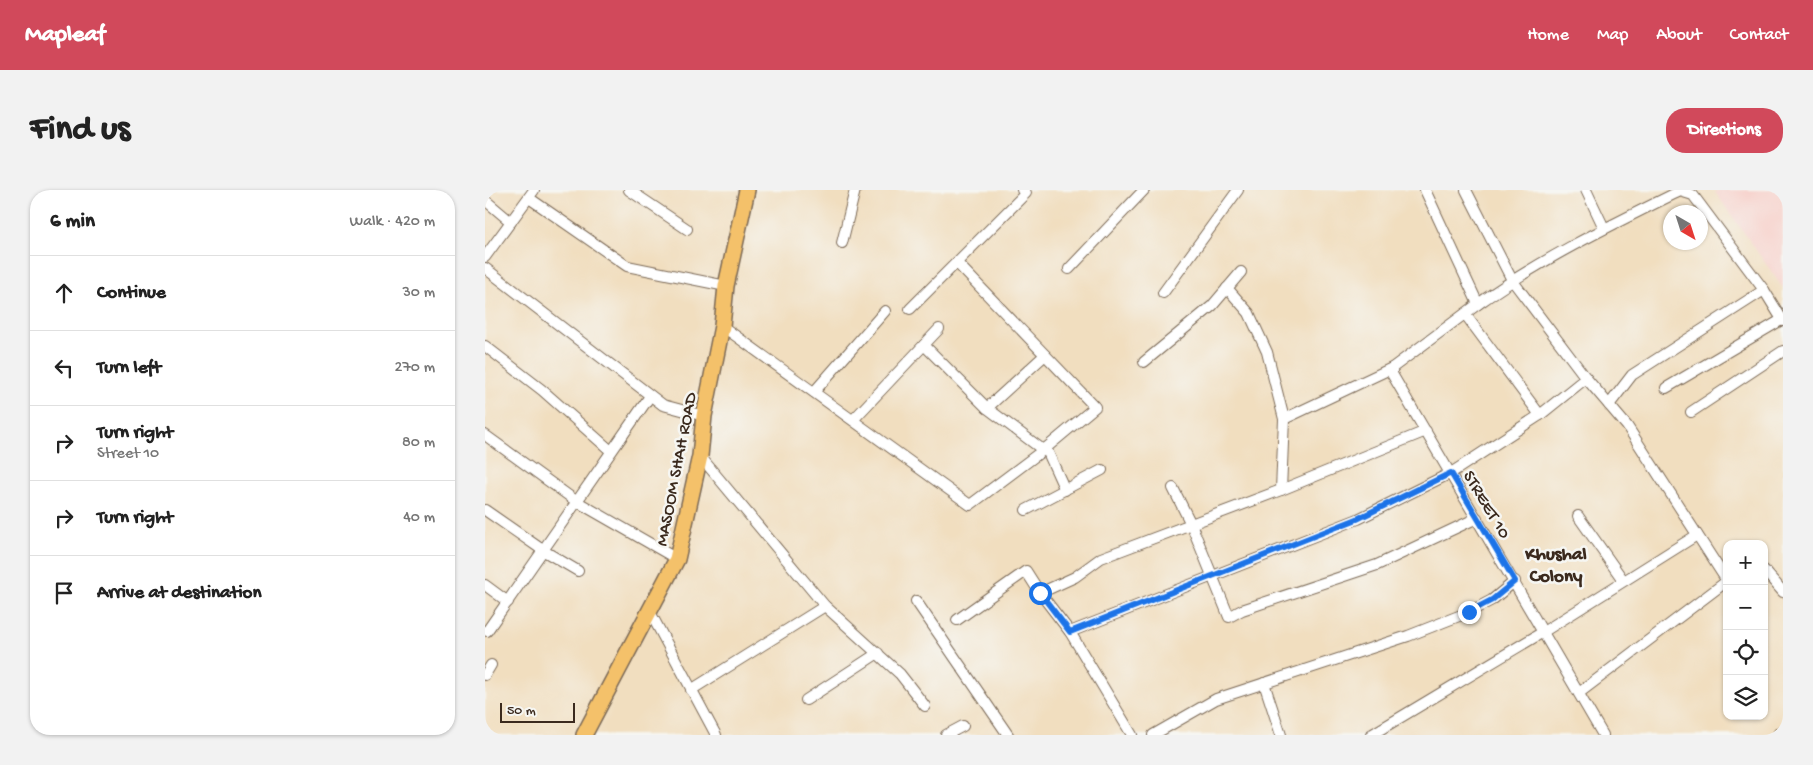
<!DOCTYPE html>
<meta charset="utf-8">
<style>
:root{--surface:#fff;--page:#f2f2f2;--text:#222;--muted:#767676;--line:#e0e0e0;--accent:#d1495b}
body{margin:0;font-family:"Gochi Hand",sans-serif;background:var(--page);color:var(--text)}
.controls{position:absolute;right:15px;bottom:15px;display:grid;overflow:hidden;border-radius:10px;box-shadow:0 1px 4px #0004}
.controls button{width:45px;height:45px;display:grid;place-items:center;padding:0;border:0;border-bottom:1px solid var(--line);background:var(--surface);color:var(--text);font:25px sans-serif}
.compass{position:absolute;left:1178px;top:15px;width:45px;height:45px;border-radius:50%;background:var(--surface);box-shadow:0 1px 4px #0004;rotate:141deg}
.scale{position:absolute;left:15px;bottom:12px;width:75px;box-sizing:border-box;padding-left:5px;border:2px solid #3b2a1e;border-top:0;font-size:14px;line-height:18px;white-space:nowrap;color:#3b2a1e;-webkit-text-stroke:4px #f6f6f2;paint-order:stroke}
.stop{position:absolute;width:15px;height:15px;margin:-11px;border:4px solid #1a73e8;border-radius:50%;background:#fff}
.stop.end{background:#1a73e8;border-color:#fff;box-shadow:0 1px 5px #0008}
.list{margin:0;padding:0;list-style:none}
h2{display:flex;justify-content:space-between;align-items:center;height:65px;margin:0;padding:0 20px;font-size:21px}
h2 small{font-size:16px;font-weight:400;color:var(--muted)}
.list li{display:grid;grid-template-columns:32px 1fr auto;gap:15px;align-items:center;box-sizing:border-box;height:75px;padding:0 20px;border-top:1px solid var(--line)}
.list b{display:block;font-size:19px;white-space:nowrap}
.list p{margin:0;font-size:16px;white-space:nowrap;color:var(--muted)}
.list em{font-size:16px;font-style:normal;color:var(--muted)}
.icon{flex:none;width:28px;height:28px;fill:none;stroke:currentColor;stroke-width:2;stroke-linecap:round;stroke-linejoin:round}
.map{position:relative;flex:none;width:1298px;height:545px;overflow:hidden;border-radius:20px}
header{display:flex;align-items:center;gap:30px;box-sizing:border-box;height:70px;padding:0 25px;background:var(--accent);color:#fff}
header strong{font-size:24px}
nav{display:flex;gap:28px;margin-inline-start:auto;font-size:18px}
.intro{display:flex;align-items:center;justify-content:space-between;box-sizing:border-box;height:120px;padding:0 30px}
h1{margin:0;font-size:35px}
.button{padding:12px 22px;border-radius:20px;background:var(--accent);color:#fff;font-size:18px;font-weight:700}
main{display:flex;gap:30px;padding:0 30px}
aside{flex:1;background:var(--surface);border-radius:20px;box-shadow:0 1px 4px #0004}
.map>svg:first-child{display:block}
.built{fill:#f7d0ca}
.lines{fill:none;stroke-linecap:round;stroke-linejoin:round}
.minor-casing{stroke:#7b6956;stroke-width:12}
.primary-casing{stroke:#7b6956;stroke-width:18}
.minor{stroke:#fff;stroke-width:10}
.primary{stroke:#f4c16a;stroke-width:15}
.route{stroke:#1a73e8;stroke-width:6}
.labels{text-anchor:middle;stroke-width:5;stroke-linejoin:round;paint-order:stroke}
.street-label{font-size:18px;fill:#3b2a1e;stroke:#f6f6f2}
.neighbourhood-label{font-size:19px;font-weight:bold;fill:#3b2a1e;stroke:#f6f6f2}
</style>
<header>
<strong>Mapleaf</strong>
<nav><a>Home</a><a>Map</a><a>About</a><a>Contact</a></nav>
</header>
<div class="intro"><h1>Find us</h1><a class="button">Directions</a></div>
<main>
<aside>
<h2>6 min<small>Walk · 420 m</small></h2>
<ul class="list">
<li><svg class="icon" aria-label="ahead" viewBox="0 0 24 24"><path d="M12 20V5M6 11l6-6 6 6"/></svg><div><b>Continue</b></div><em>30 m</em></li>
<li><svg class="icon" aria-label="left" viewBox="0 0 24 24"><path d="M17 20v-9H6M10 6l-5 5 5 5"/></svg><div><b>Turn left</b></div><em>270 m</em></li>
<li><svg class="icon" aria-label="right" viewBox="0 0 24 24"><path d="M7 20v-9h11M14 6l5 5-5 5"/></svg><div><b>Turn right</b><p>Street 10</p></div><em>80 m</em></li>
<li><svg class="icon" aria-label="right" viewBox="0 0 24 24"><path d="M7 20v-9h11M14 6l5 5-5 5"/></svg><div><b>Turn right</b></div><em>40 m</em></li>
<li><svg class="icon" aria-label="arrive" viewBox="0 0 24 24"><path d="M6 21V4h12l-3 4 3 4H6"/></svg><div><b>Arrive at destination</b></div></li>
</ul>
</aside>
<div class="map">
<svg width="1298" height="545" viewBox="0 0 1298 545">
<rect width="100%" height="100%" fill="#f6f6f2"/>
<filter id="ink" filterUnits="userSpaceOnUse"><feTurbulence type="fractalNoise" baseFrequency=".02" numOctaves="2"/><feDisplacementMap in="SourceGraphic" scale="10" xChannelSelector="R" yChannelSelector="G"/><feConvolveMatrix kernelMatrix="1 2 1 2 8 2 1 2 1" color-interpolation-filters="sRGB"/></filter>
<filter id="wash" filterUnits="userSpaceOnUse"><feTurbulence type="fractalNoise" baseFrequency=".0096" numOctaves="4" result="noise"/><feDisplacementMap in="SourceGraphic" scale="20" xChannelSelector="R" yChannelSelector="G"/><feGaussianBlur stdDeviation="1.12" result="paint"/><feColorMatrix in="noise" values="0 0 0 0 0 0 0 0 0 0 0 0 0 0 0 0 0 1.4 0 .05"/><feComposite in="paint" operator="in"/></filter>
<g filter="url(#wash)">
<rect width="100%" height="100%" fill="#f1debf"/>
<polygon class="built" points="1234,0 1298,0 1298,98 1230,2"/>
</g>
<g filter="url(#ink)">
<g class="lines">
<g class="minor-casing">
<g id="minor">
<polyline points="144,0 202,39"/>
<path d="M 940,0 L 993,114 C 1056,69 1126,35 1195,1 L 1208,5 L 1279,100 L 1298,131"/>
<polyline points="981,0 1027,90 1101,188 1142,236 1242,391 1094,503"/>
<polyline points="1101,0 1119,38"/>
<polyline points="44,8 142,76 241,96"/>
<polyline points="0,10 26,32"/>
<polyline points="357,53 370,0"/>
<polyline points="0,67 49,0"/>
<polyline points="0,78 178,215 219,226"/>
<polyline points="584,79 659,0"/>
<polyline points="678,103 753,0"/>
<polyline points="425,119 541,3 537,0"/>
<polyline points="237,136 485,315 561,258 610,217 472,73"/>
<polyline points="439,155 502,218 558,260"/>
<polyline points="0,156 57,200 126,261"/>
<polyline points="659,172 727,116 756,82"/>
<polyline points="907,178 907,184 1118,545"/>
<polyline points="1181,198 1298,129"/>
<polyline points="329,202 400,121"/>
<polyline points="1124,215 1147,185 1279,100"/>
<polyline points="502,218 560,165"/>
<polyline points="1206,222 1298,161"/>
<polyline points="1055,225 1101,188"/>
<polyline points="799,229 907,178 993,114"/>
<polyline points="368,230 454,139"/>
<polyline points="0,245 91,311 192,369"/>
<polyline points="561,258 580,300"/>
<polyline points="215,266 340,416 415,484 440,516"/>
<polyline points="688,298 706,334 744,427 757,420 892,375 992,328"/>
<polyline points="796,300 941,241"/>
<polyline points="0,320 59,361 93,381"/>
<polyline points="541,320 617,280"/>
<polyline points="1093,326 1138,390"/>
<polyline points="1279,380 1298,402"/>
<polyline points="0,395 23,412"/>
<polyline points="555,403 585,442 873,329 966,283 1055,225 980,124"/>
<polyline points="431,411 523,545"/>
<polyline points="165,422 231,545"/>
<polyline points="472,430 541,381 555,403 590,387 616,368 796,300 799,229 782,162 764,123 742,98"/>
<polyline points="2,441 165,206"/>
<polyline points="585,442 647,545"/>
<polyline points="0,485 6,475"/>
<polyline points="779,493 796,545"/>
<polyline points="206,500 340,416"/>
<polyline points="321,510 393,463"/>
<polyline points="461,545 478,536"/>
<polyline points="668,545 731,509 923,446 984,422 1007,410 1030,391"/>
<polyline points="886,545 1058,442 1212,345"/>
</g>
</g>
<g class="primary-casing">
<g id="primary">
<polyline points="99,545 192,369 215,266 219,226 237,136 241,96 262,0"/>
<polyline points="1296,545 1298,544"/>
</g>
</g>
<use href="#minor" class="minor"/>
<use href="#primary" class="primary"/>
</g>
</g>
<g class="lines" filter="url(#ink)">
<polyline class="route" points="555,403 585,442 872,329 966,283 1030,391 1007,410 984,422"/>
</g>
<g class="labels">
<g class="street-label">
<text transform="translate(190 279) rotate(-79)" y="6">MASOOM SHAH ROAD</text>
<text transform="translate(1003 314) rotate(59)" y="6">STREET 10</text>
</g>
<g class="neighbourhood-label">
<text x="1071" y="369">Khushal<tspan x="1071" dy="22">Colony</tspan></text>
</g>
</g>
</svg>
<div class="controls">
<button>+</button>
<button>−</button>
<button><svg class="icon" aria-label="locate" viewBox="0 0 24 24"><circle cx="12" cy="12" r="6"/><path d="M12 2v4M12 18v4M2 12h4M18 12h4"/></svg></button>
<button><svg class="icon" aria-label="layers" viewBox="0 0 24 24"><path d="M12 4l9 5-9 5-9-5zM3 14l9 5 9-5"/></svg></button>
</div>
<svg class="compass" viewBox="-18 -18 36 36"><path d="M0-13l5 13h-10z" fill="#e53935"/><path d="M0 13l5-13h-10z" fill="#767676"/></svg>
<div class="scale">50 m</div>
<div class="stop" style="left:555px;top:403px"></div>
<div class="stop end" style="left:984px;top:422px"></div>
</div>
</main>
